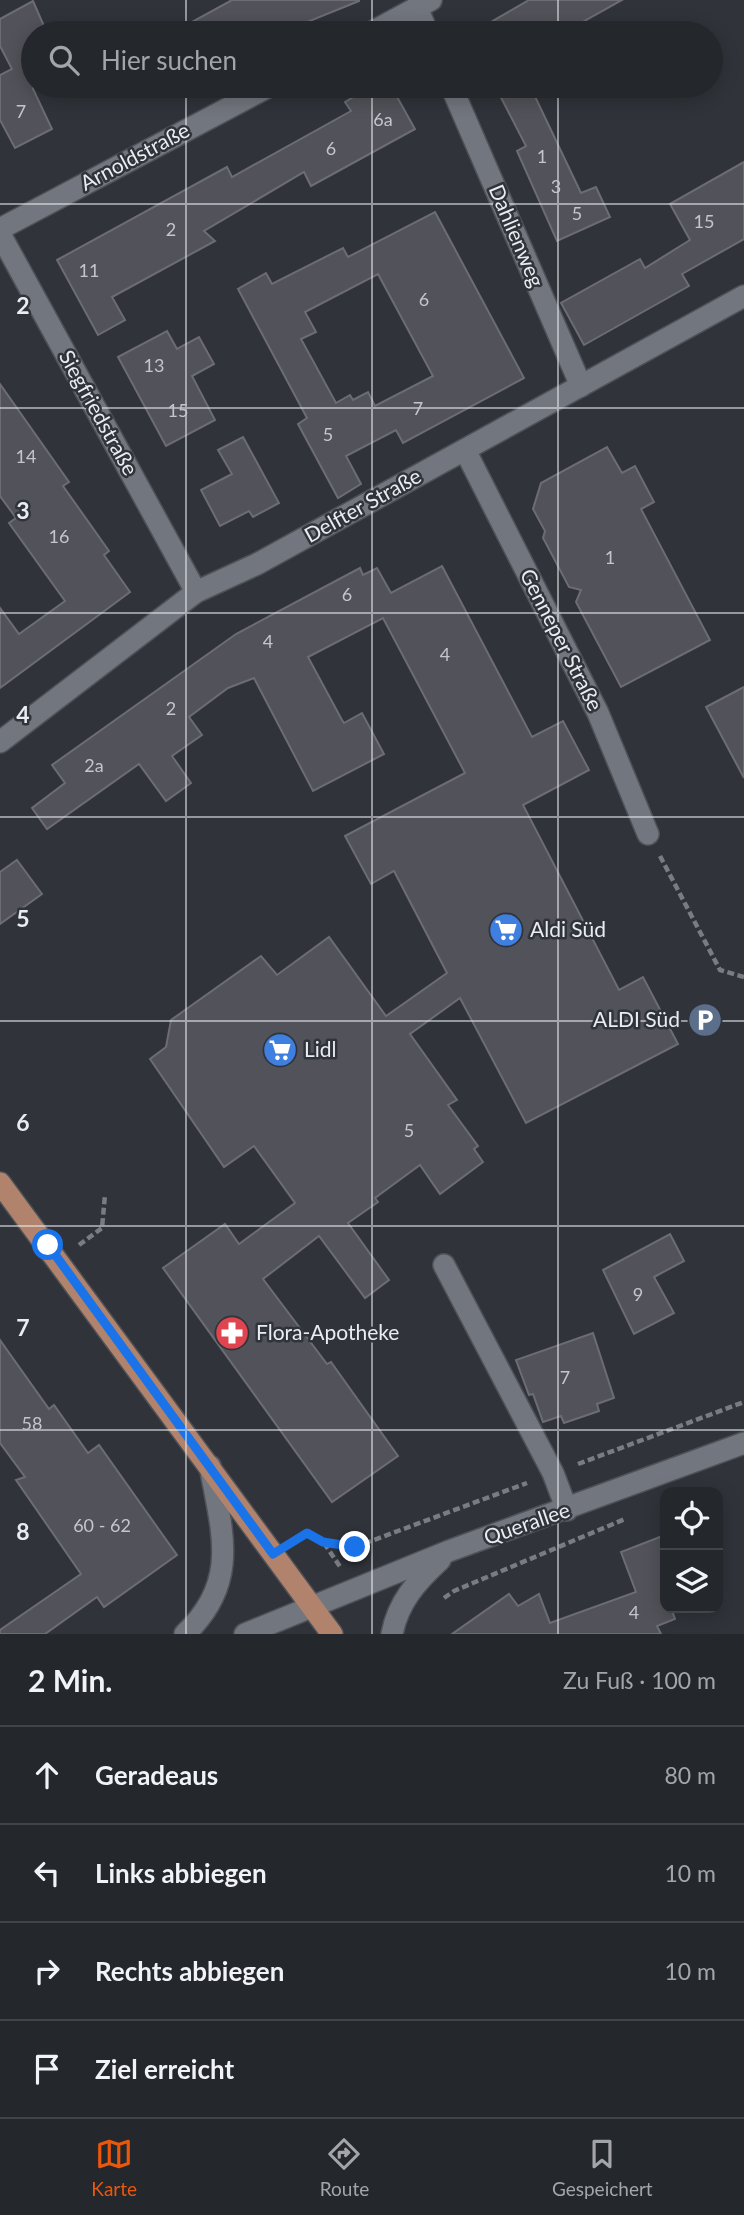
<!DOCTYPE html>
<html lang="de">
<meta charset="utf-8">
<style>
:root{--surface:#24272c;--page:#303338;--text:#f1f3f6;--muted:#a3a5a9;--line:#414448;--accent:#ea580c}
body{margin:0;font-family:Lato,sans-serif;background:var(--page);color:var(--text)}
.controls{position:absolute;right:21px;bottom:21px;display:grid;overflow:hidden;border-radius:14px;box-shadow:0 4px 18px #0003}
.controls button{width:63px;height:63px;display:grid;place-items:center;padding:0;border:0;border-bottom:2px solid var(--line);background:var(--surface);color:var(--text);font:35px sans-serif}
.stop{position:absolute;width:21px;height:21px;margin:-16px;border:5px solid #1a73e8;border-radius:50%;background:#fff}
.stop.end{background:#1a73e8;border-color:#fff;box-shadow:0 2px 7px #0008}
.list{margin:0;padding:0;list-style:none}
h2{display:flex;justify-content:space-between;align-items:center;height:91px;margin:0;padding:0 28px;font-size:30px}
h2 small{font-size:23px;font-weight:400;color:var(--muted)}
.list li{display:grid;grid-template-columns:46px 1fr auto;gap:21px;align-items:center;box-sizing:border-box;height:98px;padding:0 28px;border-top:2px solid var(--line)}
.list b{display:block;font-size:26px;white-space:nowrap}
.list em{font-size:23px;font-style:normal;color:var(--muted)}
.icon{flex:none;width:38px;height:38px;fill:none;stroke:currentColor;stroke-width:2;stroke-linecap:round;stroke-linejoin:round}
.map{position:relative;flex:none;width:744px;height:1634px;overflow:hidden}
.search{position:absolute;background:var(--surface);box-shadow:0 4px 18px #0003;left:21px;right:21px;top:21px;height:77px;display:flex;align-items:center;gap:18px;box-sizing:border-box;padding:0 24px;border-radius:38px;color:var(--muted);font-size:26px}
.sheet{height:483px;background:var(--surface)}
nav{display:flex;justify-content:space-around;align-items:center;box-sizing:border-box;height:98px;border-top:2px solid var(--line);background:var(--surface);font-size:19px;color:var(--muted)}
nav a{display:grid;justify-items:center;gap:4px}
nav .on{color:var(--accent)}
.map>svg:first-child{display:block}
.building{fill:#52525a;stroke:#6c6c74;stroke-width:2;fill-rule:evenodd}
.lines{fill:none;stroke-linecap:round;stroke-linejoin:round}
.minor-casing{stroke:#4e5157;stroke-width:24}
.major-casing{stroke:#4e5157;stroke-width:24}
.path{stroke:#797c82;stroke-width:4.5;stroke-dasharray:7 3.5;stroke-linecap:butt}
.minor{stroke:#72767e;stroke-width:21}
.major{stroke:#b2836c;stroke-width:21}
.route{stroke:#1a73e8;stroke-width:9}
.grid{fill:none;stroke:#e9ecf0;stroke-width:2;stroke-opacity:0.55}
.labels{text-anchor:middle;stroke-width:5;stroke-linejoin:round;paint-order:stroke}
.number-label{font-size:18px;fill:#c3c6ca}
.street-label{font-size:21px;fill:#e9ecf0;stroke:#30343a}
.poi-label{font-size:21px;fill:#e9ecf0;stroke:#30343a;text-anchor:start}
.grid-label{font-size:23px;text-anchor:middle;font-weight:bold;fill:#e9ecf0;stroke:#30343a;stroke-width:5;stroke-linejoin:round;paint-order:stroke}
</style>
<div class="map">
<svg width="744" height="1634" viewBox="0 0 744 1634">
<rect width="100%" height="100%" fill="#30343a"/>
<g class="building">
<polygon points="232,0 359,0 359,1 280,33 172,33"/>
<polygon points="529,0 622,0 581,23 586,33 472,33"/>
<polygon points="33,1 47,33 33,33 33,89 52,129 15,148 0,120 0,75 12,69 0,46 0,19"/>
<polygon points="362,86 391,86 415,129 311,186 304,172 204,231 215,241 112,297 125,320 98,335 57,260 227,167 232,177 351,111 345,102 360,93"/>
<polygon points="495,86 530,86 581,193 596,187 610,217 557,241 517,151 526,146"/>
<polygon points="744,162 744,239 682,274 689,286 584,345 561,303 640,259 645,268 690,240 670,204"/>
<path d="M 435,212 L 524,378 L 403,443 L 396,430 L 346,456 L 361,484 L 338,498 L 298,424 L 307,418 L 238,289 L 266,273 L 272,284 L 343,248 L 348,257 ZM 378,274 L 433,376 L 375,406 L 368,392 L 353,400 L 350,395 L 336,403 L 301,339 L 316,332 L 305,312 Z"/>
<polygon points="167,331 177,349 199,337 214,364 192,376 215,420 166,446 118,357"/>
<polygon points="0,384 69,482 63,486 109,551 104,555 130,592 0,688 0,608 19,634 65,601 9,523 16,518 0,496"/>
<polygon points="243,437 279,503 253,517 249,511 220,526 201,490 232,474 218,450"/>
<polygon points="607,447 622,473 635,466 654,502 641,509 710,640 621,687 576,602 581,590 569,587 543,538 545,531 533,509 541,483"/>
<polygon points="442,566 532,737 563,721 589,770 523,805 619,990 643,977 678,1044 526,1123 460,998 410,1034 457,1100 448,1105 478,1146 474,1149 483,1162 440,1194 420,1165 375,1198 378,1202 348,1223 389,1280 365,1298 319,1236 263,1279 327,1364 331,1362 398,1456 332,1502 163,1268 225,1224 239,1244 295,1203 254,1146 224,1167 150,1059 166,1047 171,1020 261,956 277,975 329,937 386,1016 447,973 394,871 371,884 345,836 465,773 383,618 308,657 342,720 344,723 362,713 384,754 313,791 254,678 228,688 189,717 202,735 172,756 191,783 166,801 139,764 47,829 32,808 65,783 52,765 236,634 360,568 363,575 377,568 391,593"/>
<polygon points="744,687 744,778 706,707"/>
<polygon points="17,860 42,894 0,924 0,872"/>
<polygon points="670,1234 684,1261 654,1277 674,1313 634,1334 603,1270"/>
<polygon points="593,1333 614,1398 597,1404 599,1411 564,1423 561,1416 543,1422 533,1394 529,1395 516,1360"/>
<polygon points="0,1340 49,1409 54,1405 88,1453 99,1445 177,1555 104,1607 97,1597 45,1634 0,1634 0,1630 81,1574 16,1480 25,1477 0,1443"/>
<polygon points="665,1535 665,1608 671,1608 675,1619 657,1626 661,1634 452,1634 509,1594 518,1606 539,1594 550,1623 636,1592 621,1552"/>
</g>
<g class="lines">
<g class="minor-casing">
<g id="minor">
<polyline points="417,8 428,33"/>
<polyline points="370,33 431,0"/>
<polyline points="451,86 581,386"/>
<polyline points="0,229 270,86"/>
<polyline points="0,234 196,592"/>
<polyline points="465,450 598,713 648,834"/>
<polyline points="0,742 196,592 257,564 744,296"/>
<polyline points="444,1265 553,1473 567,1510"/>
<path d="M 185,1634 C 240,1582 222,1532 210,1466"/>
<polyline points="245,1634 449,1551 744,1443"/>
<path d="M 392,1634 C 398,1602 417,1581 440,1560"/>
</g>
</g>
<g class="major-casing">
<polyline id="major" points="0,1183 332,1634"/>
</g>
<g class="path">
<polyline points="660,856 720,970 744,977"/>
<polyline points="79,1245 102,1228 105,1195"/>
<polyline points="578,1464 744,1402"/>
<polyline points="296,1539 307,1533 323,1542 355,1547 527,1483"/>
<polyline points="324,1543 341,1568"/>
<polyline points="444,1598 454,1591 625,1519"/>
</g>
<use href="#minor" class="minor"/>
<use href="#major" class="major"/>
</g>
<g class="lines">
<polyline class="route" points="48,1245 273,1554 307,1533 323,1542 355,1547"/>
</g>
<path class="grid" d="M 186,0 L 186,33M 372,0 L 372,33M 558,0 L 558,33M 186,86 L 186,1634M 372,86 L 372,1634M 558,86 L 558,1634M 0,204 L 744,204M 0,408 L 744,408M 0,613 L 744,613M 0,817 L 744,817M 0,1021 L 744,1021M 0,1226 L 744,1226M 0,1430 L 744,1430"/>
<defs>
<g id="supermarket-disc" transform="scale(1.75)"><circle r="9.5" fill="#3f7fe0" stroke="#30343a"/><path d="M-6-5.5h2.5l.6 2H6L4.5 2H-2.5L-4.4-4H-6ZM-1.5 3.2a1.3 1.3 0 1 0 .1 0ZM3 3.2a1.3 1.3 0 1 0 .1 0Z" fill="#fff"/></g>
<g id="parking-disc" transform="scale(1.75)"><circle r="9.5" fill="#5c6f8a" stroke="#30343a"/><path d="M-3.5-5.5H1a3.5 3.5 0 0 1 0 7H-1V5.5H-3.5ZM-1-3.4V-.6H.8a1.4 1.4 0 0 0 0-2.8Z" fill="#fff"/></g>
<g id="pharmacy-disc" transform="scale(1.75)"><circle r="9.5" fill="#e0444e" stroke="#30343a"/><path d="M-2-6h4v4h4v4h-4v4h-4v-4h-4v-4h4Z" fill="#fff"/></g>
</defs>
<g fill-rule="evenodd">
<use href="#supermarket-disc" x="506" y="930"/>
<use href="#parking-disc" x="705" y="1020"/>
<use href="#supermarket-disc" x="280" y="1050"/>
<use href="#pharmacy-disc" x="232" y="1333"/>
</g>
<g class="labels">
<g class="number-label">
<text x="21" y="118">7</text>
<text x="383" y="126">6a</text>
<text x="331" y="155">6</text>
<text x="542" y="163">1</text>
<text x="556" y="193">3</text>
<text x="577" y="220">5</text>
<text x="704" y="228">15</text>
<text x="171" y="236">2</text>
<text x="89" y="277">11</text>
<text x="424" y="306">6</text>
<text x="154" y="372">13</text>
<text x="418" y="415">7</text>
<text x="178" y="417">15</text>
<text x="328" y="441">5</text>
<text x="26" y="463">14</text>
<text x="59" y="543">16</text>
<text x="610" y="564">1</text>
<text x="347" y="601">6</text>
<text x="268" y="648">4</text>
<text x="445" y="661">4</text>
<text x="171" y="715">2</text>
<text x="94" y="772">2a</text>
<text x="409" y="1137">5</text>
<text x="638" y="1301">9</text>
<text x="565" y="1384">7</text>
<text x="32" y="1430">58</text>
<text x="102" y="1532">60 - 62</text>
<text x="634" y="1619">4</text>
</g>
<g class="street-label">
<text transform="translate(135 157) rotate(-28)" y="7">Arnoldstraße</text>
<text transform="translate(516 236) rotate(67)" y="7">Dahlienweg</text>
<text transform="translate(98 413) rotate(61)" y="7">Siegfriedstraße</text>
<text transform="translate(363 506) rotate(-29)" y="7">Delfter Straße</text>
<text transform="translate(561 640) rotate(63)" y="7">Genneper Straße</text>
<text transform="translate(527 1524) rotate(-19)" y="7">Querallee</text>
</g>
<g class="poi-label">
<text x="530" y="937">Aldi Süd</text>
<text x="680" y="1027" text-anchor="end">ALDI Süd</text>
<text x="304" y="1057">Lidl</text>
<text x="256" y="1340">Flora-Apotheke</text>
</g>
</g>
<g class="grid-label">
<text x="23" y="314">2</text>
<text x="23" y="519">3</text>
<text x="23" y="723">4</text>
<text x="23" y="927">5</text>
<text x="23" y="1131">6</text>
<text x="23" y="1336">7</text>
<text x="23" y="1540">8</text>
</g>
</svg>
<div class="controls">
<button><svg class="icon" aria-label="locate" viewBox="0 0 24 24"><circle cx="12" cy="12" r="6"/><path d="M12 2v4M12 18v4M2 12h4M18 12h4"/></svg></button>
<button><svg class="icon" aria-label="layers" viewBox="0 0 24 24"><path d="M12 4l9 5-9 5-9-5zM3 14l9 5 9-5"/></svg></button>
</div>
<div class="stop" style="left:48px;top:1245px"></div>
<div class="stop end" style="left:355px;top:1547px"></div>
<div class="search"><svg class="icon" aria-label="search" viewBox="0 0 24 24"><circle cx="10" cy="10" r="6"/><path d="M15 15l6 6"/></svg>Hier suchen</div>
</div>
<section class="sheet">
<h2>2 Min.<small>Zu Fuß · 100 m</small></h2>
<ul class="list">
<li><svg class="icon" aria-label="ahead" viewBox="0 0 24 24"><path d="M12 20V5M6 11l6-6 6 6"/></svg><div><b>Geradeaus</b></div><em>80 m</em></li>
<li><svg class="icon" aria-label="left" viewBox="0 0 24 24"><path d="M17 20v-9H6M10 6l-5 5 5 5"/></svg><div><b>Links abbiegen</b></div><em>10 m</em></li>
<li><svg class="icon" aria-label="right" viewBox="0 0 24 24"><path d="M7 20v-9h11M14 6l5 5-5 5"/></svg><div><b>Rechts abbiegen</b></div><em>10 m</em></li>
<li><svg class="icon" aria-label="arrive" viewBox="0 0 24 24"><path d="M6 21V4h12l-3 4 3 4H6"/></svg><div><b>Ziel erreicht</b></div></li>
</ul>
</section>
<nav>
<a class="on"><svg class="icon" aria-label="map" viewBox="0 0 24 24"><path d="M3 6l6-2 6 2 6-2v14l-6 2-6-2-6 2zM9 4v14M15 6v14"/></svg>Karte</a>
<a><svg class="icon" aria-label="directions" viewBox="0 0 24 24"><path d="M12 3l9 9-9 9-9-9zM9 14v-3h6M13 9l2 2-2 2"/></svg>Route</a>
<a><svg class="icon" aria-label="saved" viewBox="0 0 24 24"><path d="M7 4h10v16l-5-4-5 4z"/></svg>Gespeichert</a>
</nav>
